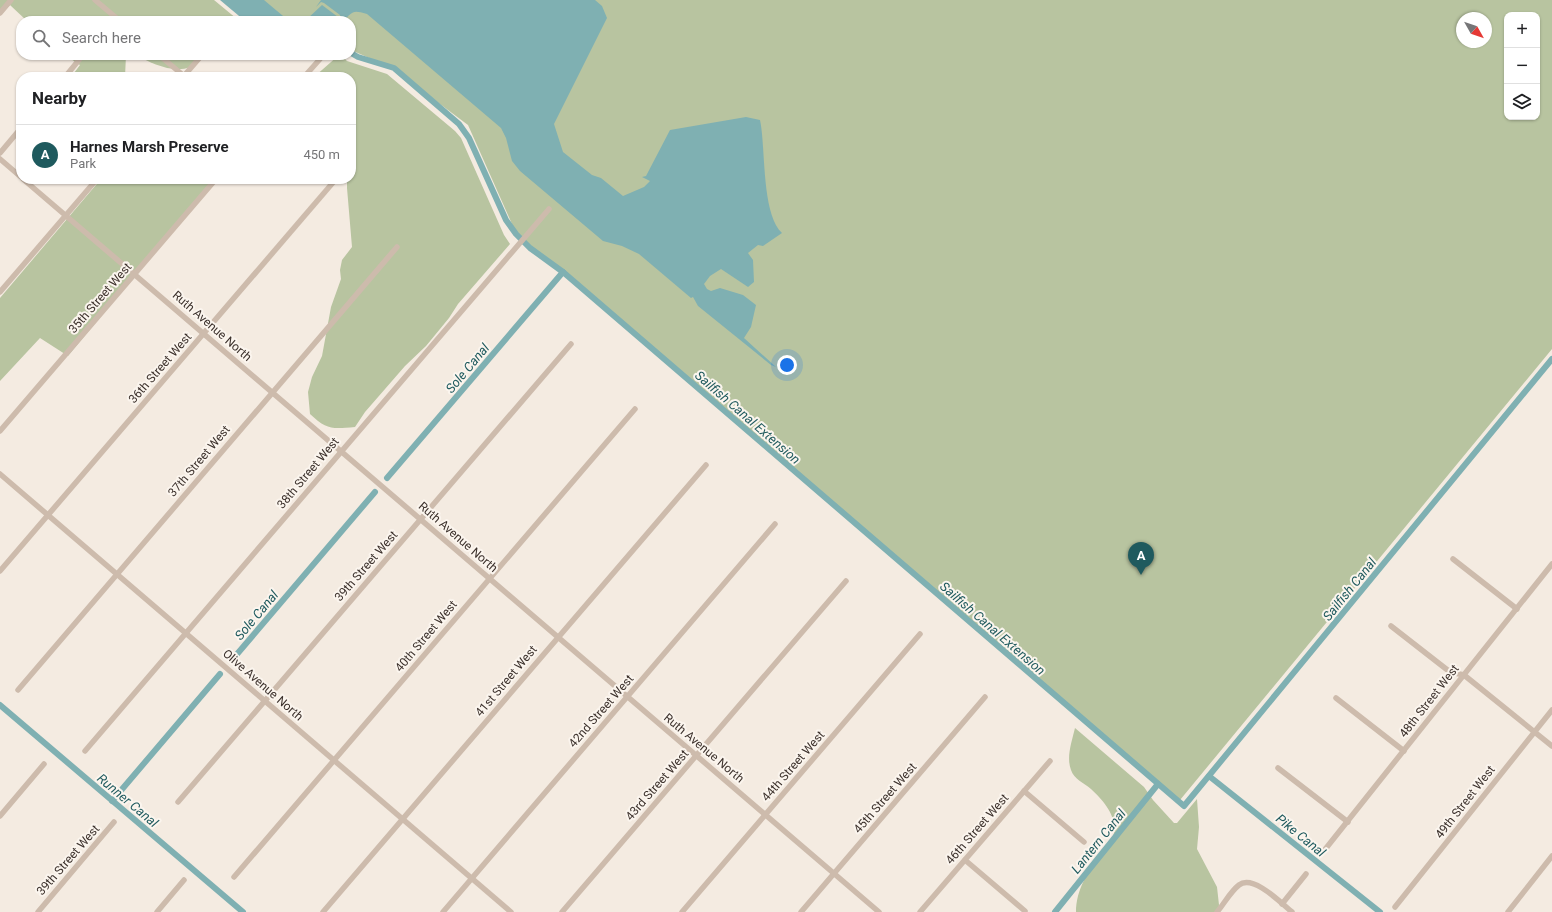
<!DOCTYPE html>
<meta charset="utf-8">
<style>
:root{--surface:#fff;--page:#f2f2f2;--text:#202124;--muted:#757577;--line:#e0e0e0;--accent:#1f5a5e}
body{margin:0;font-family:Roboto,sans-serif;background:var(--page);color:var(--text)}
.controls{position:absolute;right:12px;top:12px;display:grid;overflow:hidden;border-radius:8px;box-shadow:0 1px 3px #0004}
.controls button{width:36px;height:36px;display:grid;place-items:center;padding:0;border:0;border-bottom:1px solid var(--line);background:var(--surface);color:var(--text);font:20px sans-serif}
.compass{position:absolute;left:1456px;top:12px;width:36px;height:36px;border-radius:50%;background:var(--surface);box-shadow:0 1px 3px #0004;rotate:130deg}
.you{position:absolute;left:787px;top:365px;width:14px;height:14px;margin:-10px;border:3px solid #fff;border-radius:50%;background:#1a73e8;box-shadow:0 0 0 6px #1a73e833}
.badge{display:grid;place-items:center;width:26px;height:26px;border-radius:50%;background:var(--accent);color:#fff;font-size:13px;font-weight:700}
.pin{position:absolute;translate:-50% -33px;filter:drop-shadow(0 1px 2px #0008)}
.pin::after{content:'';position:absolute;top:21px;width:14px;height:12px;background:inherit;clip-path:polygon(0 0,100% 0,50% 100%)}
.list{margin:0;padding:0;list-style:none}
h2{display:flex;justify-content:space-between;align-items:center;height:52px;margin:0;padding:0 16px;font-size:17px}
h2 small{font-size:13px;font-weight:400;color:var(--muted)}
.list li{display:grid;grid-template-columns:26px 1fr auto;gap:12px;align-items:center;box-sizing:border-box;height:60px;padding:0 16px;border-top:1px solid var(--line)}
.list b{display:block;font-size:15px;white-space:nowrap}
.list p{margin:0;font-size:13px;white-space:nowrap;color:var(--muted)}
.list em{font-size:13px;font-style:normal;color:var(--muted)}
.icon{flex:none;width:22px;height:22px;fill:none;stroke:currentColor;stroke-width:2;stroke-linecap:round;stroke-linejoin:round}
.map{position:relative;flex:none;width:1552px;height:912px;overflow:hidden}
.search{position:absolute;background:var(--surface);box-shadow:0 1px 3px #0004;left:16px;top:16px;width:340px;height:44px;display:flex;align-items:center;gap:10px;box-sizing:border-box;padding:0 14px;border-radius:16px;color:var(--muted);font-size:15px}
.panel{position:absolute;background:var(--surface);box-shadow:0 1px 3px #0004;left:16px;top:72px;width:340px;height:112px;border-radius:16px}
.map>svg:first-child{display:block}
.green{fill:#b8c4a0;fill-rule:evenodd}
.water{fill:#7fb0b2}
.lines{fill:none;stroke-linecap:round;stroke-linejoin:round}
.canal{stroke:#7fb0b2;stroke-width:6}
.minor{stroke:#cdbbac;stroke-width:5.5}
.labels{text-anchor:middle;stroke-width:4;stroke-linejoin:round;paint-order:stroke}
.street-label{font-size:12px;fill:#3b302b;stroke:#fbf5ee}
.water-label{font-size:13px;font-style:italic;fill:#1f5a5e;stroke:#fbf5ee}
</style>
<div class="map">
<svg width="1552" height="912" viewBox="0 0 1552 912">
<rect width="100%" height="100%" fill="#f4ebe1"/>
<g class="green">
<polygon points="0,0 214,0 237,19 235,21 27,21 10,5 0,15"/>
<path d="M 251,0 L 1552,0 L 1552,349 L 1180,800 L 516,233 L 468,125 L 392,68 L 351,50 L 351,21 L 276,21 ZM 1507,15 L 1537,15 L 1537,117 L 1507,117 ZM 1462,18 L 1486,18 L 1486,42 L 1462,42 Z"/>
<polygon points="65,55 126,55 125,77 71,77 80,65"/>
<path d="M 136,55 L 205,55 C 201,60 196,64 190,67 C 174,74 150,63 136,55 Z"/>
<path d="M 339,55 L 341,55 L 347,61 L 387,74 L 455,131 L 461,138 L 504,235 L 510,244 L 458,304 L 449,318 L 426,346 L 405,366 L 365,412 L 355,427 C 332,429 327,430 310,414 L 308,392 L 312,377 L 322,356 L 331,307 L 341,279 L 340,270 L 342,260 L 352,247 L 347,188 L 347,179 L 351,179 L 351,77 L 314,77 Z"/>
<polygon points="101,179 215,179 68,356 40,338 0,381 0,298"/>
<path d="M 1075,728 L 1144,787 L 1153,800 L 1174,823 L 1177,823 L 1197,799 L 1199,827 L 1197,849 L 1217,887 L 1219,905 L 1218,912 L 1076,912 C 1076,890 1088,871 1101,854 C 1106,847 1112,842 1114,833 C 1117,816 1103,800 1091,789 C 1084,783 1074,779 1071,770 C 1066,757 1072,741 1075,728 Z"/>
</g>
<g class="water">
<polygon points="220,0 264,0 289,21 245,21"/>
<path d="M 321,0 L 595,0 L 602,6 L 607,18 L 554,124 L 563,152 L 592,175 L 601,178 L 623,196 L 644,187 L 650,181 L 642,177 L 646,176 L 670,130 L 746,117 L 760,120 C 766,148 761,213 782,233 L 763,246 L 758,245 L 748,253 L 753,260 L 754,282 L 748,287 L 721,269 L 710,276 L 704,284 L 707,289 L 711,291 L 720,288 L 743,295 L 756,305 L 751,327 L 744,338 L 776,367 L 771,365 L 698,306 L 693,297 L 691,298 L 639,254 L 622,246 L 603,241 L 520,171 L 512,161 L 506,138 L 501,128 L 367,14 C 350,9 354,13 342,21 L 340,15 L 324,3 L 321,2 L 316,7 Z"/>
<polygon points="322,5 338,17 339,21 305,21"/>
</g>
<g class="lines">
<g class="canal">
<polyline points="351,53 358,57 394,68 459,124 469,138 506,220 516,234 530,248 563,272 1184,806 1552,359"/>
<polyline points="387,478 563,272"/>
<polyline points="232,660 375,492"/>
<polyline points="0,705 243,912"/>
<polyline points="1209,776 1380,912"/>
<polyline points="112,801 220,674"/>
<polyline points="1055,912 1158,784"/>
</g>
<g class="minor">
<polyline points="95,0 120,21"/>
<polyline points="0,13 11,0"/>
<polyline points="159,55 184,76"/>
<polyline points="65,77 83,55"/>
<polyline points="183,77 202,55"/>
<polyline points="304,77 320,59"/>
<polyline points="0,153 21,128"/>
<polyline points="0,159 21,177"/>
<polyline points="23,179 879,912"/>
<polyline points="0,292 97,179"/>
<polyline points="0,431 216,179"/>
<polyline points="0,474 511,912"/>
<polyline points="1453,559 1517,609"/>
<polyline points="0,571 336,179"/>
<polyline points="1391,626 1450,672 1464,675 1552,746"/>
<polyline points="18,690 397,247"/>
<polyline points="1336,698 1404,751"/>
<polyline points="85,751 549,209"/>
<polyline points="1278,768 1348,822"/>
<polyline points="1024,791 1084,842"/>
<polyline points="178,802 571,344"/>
<polyline points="0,816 44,764"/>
<polyline points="1323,852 1552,564"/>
<polyline points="965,860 1025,911"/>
<polyline points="234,877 635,409"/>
<polyline points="1282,904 1306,874"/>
<polyline points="1395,907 1552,710"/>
<polyline points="38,912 114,822"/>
<polyline points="157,912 184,880"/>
<polyline points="323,912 706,465"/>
<polyline points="443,912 775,524"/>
<polyline points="562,912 846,581"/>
<polyline points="682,912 920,634"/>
<polyline points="801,912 985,697"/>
<polyline points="920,912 1050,761"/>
<path d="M 1217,912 C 1224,904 1230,892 1239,885 C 1253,874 1281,903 1292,912"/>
<polyline points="1508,912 1552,856"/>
</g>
</g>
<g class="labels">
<g class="street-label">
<text transform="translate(100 298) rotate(-49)" y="4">35th Street West</text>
<text transform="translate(212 326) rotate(41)" y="4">Ruth Avenue North</text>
<text transform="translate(160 368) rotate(-49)" y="4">36th Street West</text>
<text transform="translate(199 461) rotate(-50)" y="4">37th Street West</text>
<text transform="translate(308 473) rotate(-50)" y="4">38th Street West</text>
<text transform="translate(458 537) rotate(41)" y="4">Ruth Avenue North</text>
<text transform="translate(366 566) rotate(-49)" y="4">39th Street West</text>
<text transform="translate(426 636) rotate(-50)" y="4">40th Street West</text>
<text transform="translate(506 681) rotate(-50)" y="4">41st Street West</text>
<text transform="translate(263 685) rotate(41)" y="4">Olive Avenue North</text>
<text transform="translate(1429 701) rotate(-52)" y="4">48th Street West</text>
<text transform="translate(601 711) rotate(-49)" y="4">42nd Street West</text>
<text transform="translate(704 748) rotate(40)" y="4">Ruth Avenue North</text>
<text transform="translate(793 766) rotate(-49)" y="4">44th Street West</text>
<text transform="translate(657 785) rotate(-49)" y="4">43rd Street West</text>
<text transform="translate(885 798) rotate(-49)" y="4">45th Street West</text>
<text transform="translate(1465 802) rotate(-52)" y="4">49th Street West</text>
<text transform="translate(977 829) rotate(-49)" y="4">46th Street West</text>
<text transform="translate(68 860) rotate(-49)" y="4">39th Street West</text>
</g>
<g class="water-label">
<text transform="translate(467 368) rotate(-50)" y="5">Sole Canal</text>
<text transform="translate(748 417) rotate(41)" y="5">Sailfish Canal Extension</text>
<text transform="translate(1349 589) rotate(-51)" y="5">Sailfish Canal</text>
<text transform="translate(256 615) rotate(-50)" y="5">Sole Canal</text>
<text transform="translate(993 628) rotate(41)" y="5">Sailfish Canal Extension</text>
<text transform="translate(128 800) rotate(40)" y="5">Runner Canal</text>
<text transform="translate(1301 835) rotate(39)" y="5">Pike Canal</text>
<text transform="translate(1098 841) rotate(-51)" y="5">Lantern Canal</text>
</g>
</g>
</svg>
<div class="controls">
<button>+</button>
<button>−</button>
<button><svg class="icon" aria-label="layers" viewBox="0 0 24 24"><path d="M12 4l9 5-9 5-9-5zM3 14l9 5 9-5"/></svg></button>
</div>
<svg class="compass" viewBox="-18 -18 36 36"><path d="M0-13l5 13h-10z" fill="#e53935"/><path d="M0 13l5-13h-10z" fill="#757577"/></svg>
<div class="you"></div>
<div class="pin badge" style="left:1141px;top:575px">A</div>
<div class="search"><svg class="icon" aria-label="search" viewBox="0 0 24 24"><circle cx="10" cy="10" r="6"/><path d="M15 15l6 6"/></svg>Search here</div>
<section class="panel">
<h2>Nearby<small></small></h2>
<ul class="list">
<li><span class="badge">A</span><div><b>Harnes Marsh Preserve</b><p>Park</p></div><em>450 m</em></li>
</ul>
</section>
</div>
